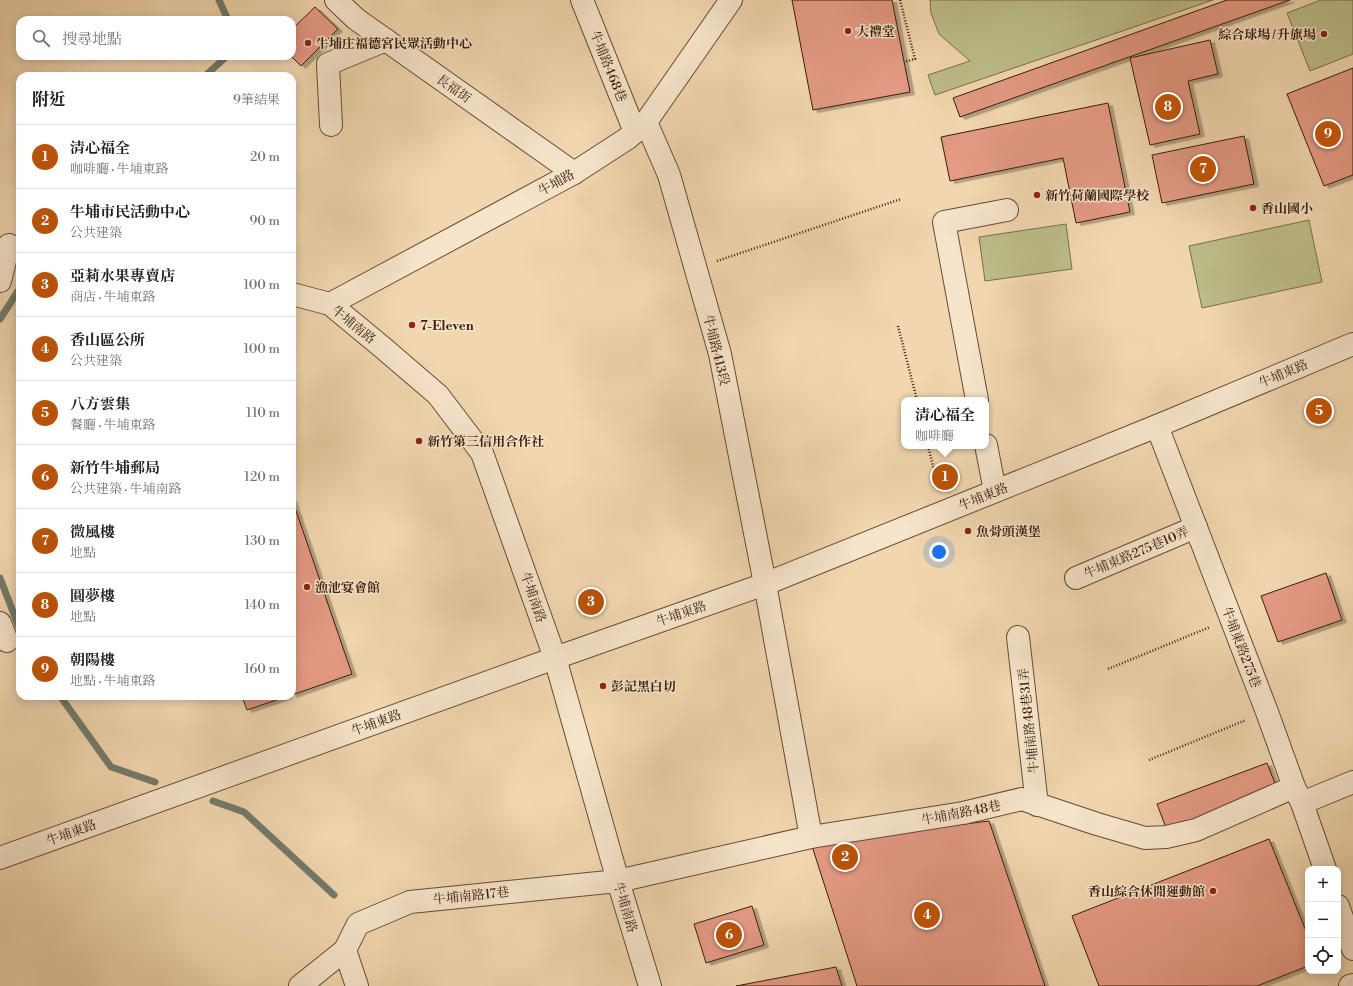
<!DOCTYPE html>
<html lang="zh-TW">
<meta charset="utf-8">
<style>
:root{--surface:#fff;--page:#f2f2f2;--text:#222;--muted:#767676;--line:#e0e0e0;--accent:#b45309}
body{margin:0;font-family:"Libre Bodoni","Noto Serif TC",serif;background:var(--page);color:var(--text)}
.controls{position:absolute;right:12px;bottom:12px;display:grid;overflow:hidden;border-radius:8px;box-shadow:0 2px 10px #0003}
.controls button{width:36px;height:36px;display:grid;place-items:center;padding:0;border:0;border-bottom:1px solid var(--line);background:var(--surface);color:var(--text);font:20px sans-serif}
.you{position:absolute;left:939px;top:552px;width:14px;height:14px;margin:-10px;border:3px solid #fff;border-radius:50%;background:#1a73e8;box-shadow:0 0 0 6px #1a73e833}
.badge{display:grid;place-items:center;width:26px;height:26px;border-radius:50%;background:var(--accent);color:#fff;font-size:13px;font-weight:700}
.pin{position:absolute;translate:-50% -50%;border:2px solid #fff;box-shadow:0 1px 4px #0006}
.popup{position:absolute;left:901px;top:397px;width:88px;height:52px;box-sizing:border-box;display:grid;place-content:center;border-radius:8px;background:var(--surface);filter:drop-shadow(0 1px 3px #0005);font-size:13px;white-space:nowrap;color:var(--muted)}
.popup b{font-size:15px;color:var(--text)}
.popup::after{content:'';position:absolute;left:50%;top:100%;margin-left:-8px;border:8px solid transparent;border-top-color:var(--surface)}
.list{margin:0;padding:0;list-style:none}
h2{display:flex;justify-content:space-between;align-items:center;height:52px;margin:0;padding:0 16px;font-size:17px}
h2 small{font-size:13px;font-weight:400;color:var(--muted)}
.list li{display:grid;grid-template-columns:26px 1fr auto;gap:12px;align-items:center;box-sizing:border-box;height:64px;padding:0 16px;border-top:1px solid var(--line)}
.list b{display:block;font-size:15px;white-space:nowrap}
.list p{margin:0;font-size:13px;white-space:nowrap;color:var(--muted)}
.list em{font-size:13px;font-style:normal;color:var(--muted)}
.icon{flex:none;width:22px;height:22px;fill:none;stroke:currentColor;stroke-width:2;stroke-linecap:round;stroke-linejoin:round}
.map{position:relative;flex:none;width:1353px;height:986px;overflow:hidden}
.search{position:absolute;background:var(--surface);box-shadow:0 2px 10px #0003;left:16px;top:16px;width:280px;height:44px;display:flex;align-items:center;gap:10px;box-sizing:border-box;padding:0 14px;border-radius:12px;color:var(--muted);font-size:15px}
.panel{position:absolute;background:var(--surface);box-shadow:0 2px 10px #0003;left:16px;top:72px;width:280px;height:628px;border-radius:12px}
.map>svg:first-child{display:block}
.green{fill:#bcbd89;stroke:#7a6e4a}
.lines{fill:none;stroke-linecap:round;stroke-linejoin:round}
.stream{stroke:#737b6c;stroke-width:7}
.building{fill:#e49a84;stroke:#381e0b;filter:url(#shadow)}
.minor-casing{stroke:#664c34;stroke-width:24}
.path{stroke:#381e0b;stroke-width:2.5;stroke-dasharray:1 2;stroke-linecap:butt}
.minor{stroke:#f6e4cb;stroke-width:22}
.poi-dot{fill:#8f2418;stroke:#f6e4cb;stroke-width:1.5}
.labels{text-anchor:middle;stroke-width:3;stroke-linejoin:round;paint-order:stroke}
.poi-label{font-size:13px;font-weight:bold;fill:#381e0b;stroke:#f6e4cb;text-anchor:start}
.street-label{font-size:13px;fill:#381e0b;stroke:#f6e4cb}
</style>
<div class="map">
<svg width="1353" height="986" viewBox="0 0 1353 986">
<defs>
<filter id="shadow"><feDropShadow dx="4.5" dy="2.5" stdDeviation="0" flood-color="#0004"/></filter>
</defs>
<rect width="100%" height="100%" fill="#f1d6af"/>
<filter id="stains"><feTurbulence type="fractalNoise" baseFrequency=".005" numOctaves="4"/><feColorMatrix values="0 0 0 0 .2 0 0 0 0 .09 0 0 0 0 .02 0 0 0 .5 -.17"/></filter>
<radialGradient id="worn" r=".72"><stop offset=".6" stop-color="#630" stop-opacity="0"/><stop offset="1" stop-color="#630" stop-opacity=".3"/></radialGradient>
<g class="green">
<polygon points="930,0 1213,0 935,95 928,75 970,61 939,34 931,13"/>
<polygon points="1321,0 1353,0 1353,54 1310,71 1287,13"/>
<polygon points="1309,220 1322,282 1202,308 1189,246"/>
<polygon points="1066,224 1072,269 985,281 979,237"/>
</g>
<g class="lines">
<g class="stream">
<polyline points="219,0 228,20"/>
<polyline points="205,76 227,56"/>
<polyline points="0,319 20,288"/>
<polyline points="0,578 20,630"/>
<polyline points="60,696 111,767 155,782"/>
<polyline points="213,801 244,812 334,895"/>
</g>
</g>
<g class="building">
<polygon points="792,0 892,0 910,92 813,110"/>
<polygon points="1227,0 1290,0 960,117 953,98"/>
<polygon points="315,7 338,29 301,66 291,56 292,56 292,29"/>
<polygon points="1210,40 1218,74 1188,81 1200,134 1150,145 1130,58"/>
<polygon points="1353,68 1353,175 1324,186 1287,94"/>
<polygon points="1108,103 1130,212 1076,223 1063,158 950,181 941,137"/>
<polygon points="1244,136 1254,184 1162,203 1152,155"/>
<polygon points="292,499 352,674 292,695"/>
<polygon points="1326,573 1342,620 1278,642 1261,596"/>
<polygon points="242,696 288,696 247,710"/>
<polygon points="1267,763 1278,791 1168,833 1157,804"/>
<polygon points="989,821 1045,986 857,986 811,843"/>
<polygon points="1269,839 1308,936 1308,966 1257,986 1099,986 1072,916"/>
<polygon points="752,906 764,945 706,963 694,924"/>
<polygon points="836,967 842,986 736,986"/>
</g>
<g class="lines">
<g class="minor-casing">
<g id="minor">
<polyline points="336,0 356,19 574,173"/>
<polyline points="582,0 635,132"/>
<polyline points="646,122 669,175 720,354 765,584 811,837"/>
<polyline points="331,125 328,64 386,40"/>
<polyline points="0,281 9,245"/>
<polyline points="292,294 330,304 382,347 438,395 482,453 555,658 618,881 650,986"/>
<polyline points="330,304 574,173 628,138 646,122 731,0"/>
<polyline points="977,400 944,222 1007,210"/>
<polyline points="1157,426 1267,712 1294,787 1302,803 1325,869"/>
<polyline points="986,445 995,491"/>
<polyline points="1076,578 1196,527"/>
<polyline points="0,623 7,641"/>
<polyline points="1018,637 1037,805"/>
<polyline points="1302,803 1353,782"/>
<polyline points="0,858 555,658 765,584 1157,426 1353,344"/>
<polyline points="1338,906 1353,949"/>
<polyline points="345,950 357,986"/>
<polyline points="300,986 345,950 358,924 410,902 618,881 811,837 963,813 1022,799 1097,824 1145,838 1166,837 1196,830 1294,787"/>
<polyline points="1350,986 1353,985"/>
</g>
</g>
<g class="path">
<polyline points="900,0 915,59 904,62"/>
<polyline points="717,261 901,199"/>
<polyline points="898,326 917,400"/>
<polyline points="928,446 939,490"/>
<polyline points="1108,669 1210,627"/>
<polyline points="1149,760 1246,720"/>
</g>
<use href="#minor" class="minor"/>
</g>
<g class="poi-dot">
<circle cx="848" cy="31" r="4"/>
<circle cx="1324" cy="34" r="4"/>
<circle cx="308" cy="43" r="4"/>
<circle cx="1037" cy="195" r="4"/>
<circle cx="1253" cy="208" r="4"/>
<circle cx="412" cy="325" r="4"/>
<circle cx="419" cy="441" r="4"/>
<circle cx="968" cy="531" r="4"/>
<circle cx="307" cy="587" r="4"/>
<circle cx="603" cy="686" r="4"/>
<circle cx="1213" cy="891" r="4"/>
</g>
<g class="labels">
<g class="poi-label">
<text x="856" y="36">大禮堂</text>
<text x="1316" y="39" text-anchor="end">綜合球場 / 升旗場</text>
<text x="316" y="48">牛埔庄福德宮民眾活動中心</text>
<text x="1045" y="200">新竹荷蘭國際學校</text>
<text x="1261" y="213">香山國小</text>
<text x="420" y="330">7-Eleven</text>
<text x="427" y="446">新竹第三信用合作社</text>
<text x="976" y="536">魚骨頭漢堡</text>
<text x="315" y="592">漁池宴會館</text>
<text x="611" y="691">彭記黑白切</text>
<text x="1205" y="896" text-anchor="end">香山綜合休閒運動館</text>
</g>
<g class="street-label">
<text transform="translate(609 66) rotate(68)" y="5">牛埔路468巷</text>
<text transform="translate(454 88) rotate(35)" y="5">長福街</text>
<text transform="translate(556 182) rotate(-29)" y="5">牛埔路</text>
<text transform="translate(354 324) rotate(39)" y="5">牛埔南路</text>
<text transform="translate(717 350) rotate(76)" y="5">牛埔路413段</text>
<text transform="translate(1283 373) rotate(-23)" y="5">牛埔東路</text>
<text transform="translate(983 496) rotate(-22)" y="5">牛埔東路</text>
<text transform="translate(1136 552) rotate(-23)" y="5">牛埔東路275巷10弄</text>
<text transform="translate(534 597) rotate(71)" y="5">牛埔南路</text>
<text transform="translate(681 613) rotate(-19)" y="5">牛埔東路</text>
<text transform="translate(1242 647) rotate(69)" y="5">牛埔東路275巷</text>
<text transform="translate(1028 721) rotate(-96)" y="5">牛埔南路48巷31弄</text>
<text transform="translate(376 722) rotate(-20)" y="5">牛埔東路</text>
<text transform="translate(961 812) rotate(-11)" y="5">牛埔南路48巷</text>
<text transform="translate(71 832) rotate(-20)" y="5">牛埔東路</text>
<text transform="translate(471 895) rotate(-6)" y="5">牛埔南路17巷</text>
<text transform="translate(626 907) rotate(73)" y="5">牛埔南路</text>
</g>
</g>
<rect width="100%" height="100%" filter="url(#stains)"/>
<rect width="100%" height="100%" fill="url(#worn)"/>
</svg>
<div class="controls">
<button>+</button>
<button>−</button>
<button><svg class="icon" aria-label="locate" viewBox="0 0 24 24"><circle cx="12" cy="12" r="6"/><path d="M12 2v4M12 18v4M2 12h4M18 12h4"/></svg></button>
</div>
<div class="you"></div>
<div class="pin badge" style="left:945px;top:477px">1</div>
<div class="popup"><b>清心福全</b>咖啡廳</div>
<div class="pin badge" style="left:845px;top:857px">2</div>
<div class="pin badge" style="left:591px;top:602px">3</div>
<div class="pin badge" style="left:927px;top:915px">4</div>
<div class="pin badge" style="left:1319px;top:411px">5</div>
<div class="pin badge" style="left:729px;top:935px">6</div>
<div class="pin badge" style="left:1203px;top:169px">7</div>
<div class="pin badge" style="left:1168px;top:107px">8</div>
<div class="pin badge" style="left:1328px;top:134px">9</div>
<div class="search"><svg class="icon" aria-label="search" viewBox="0 0 24 24"><circle cx="10" cy="10" r="6"/><path d="M15 15l6 6"/></svg>搜尋地點</div>
<section class="panel">
<h2>附近<small>9筆結果</small></h2>
<ul class="list">
<li><span class="badge">1</span><div><b>清心福全</b><p>咖啡廳 · 牛埔東路</p></div><em>20 m</em></li>
<li><span class="badge">2</span><div><b>牛埔市民活動中心</b><p>公共建築</p></div><em>90 m</em></li>
<li><span class="badge">3</span><div><b>亞莉水果專賣店</b><p>商店 · 牛埔東路</p></div><em>100 m</em></li>
<li><span class="badge">4</span><div><b>香山區公所</b><p>公共建築</p></div><em>100 m</em></li>
<li><span class="badge">5</span><div><b>八方雲集</b><p>餐廳 · 牛埔東路</p></div><em>110 m</em></li>
<li><span class="badge">6</span><div><b>新竹牛埔郵局</b><p>公共建築 · 牛埔南路</p></div><em>120 m</em></li>
<li><span class="badge">7</span><div><b>微風樓</b><p>地點</p></div><em>130 m</em></li>
<li><span class="badge">8</span><div><b>圓夢樓</b><p>地點</p></div><em>140 m</em></li>
<li><span class="badge">9</span><div><b>朝陽樓</b><p>地點 · 牛埔東路</p></div><em>160 m</em></li>
</ul>
</section>
</div>
